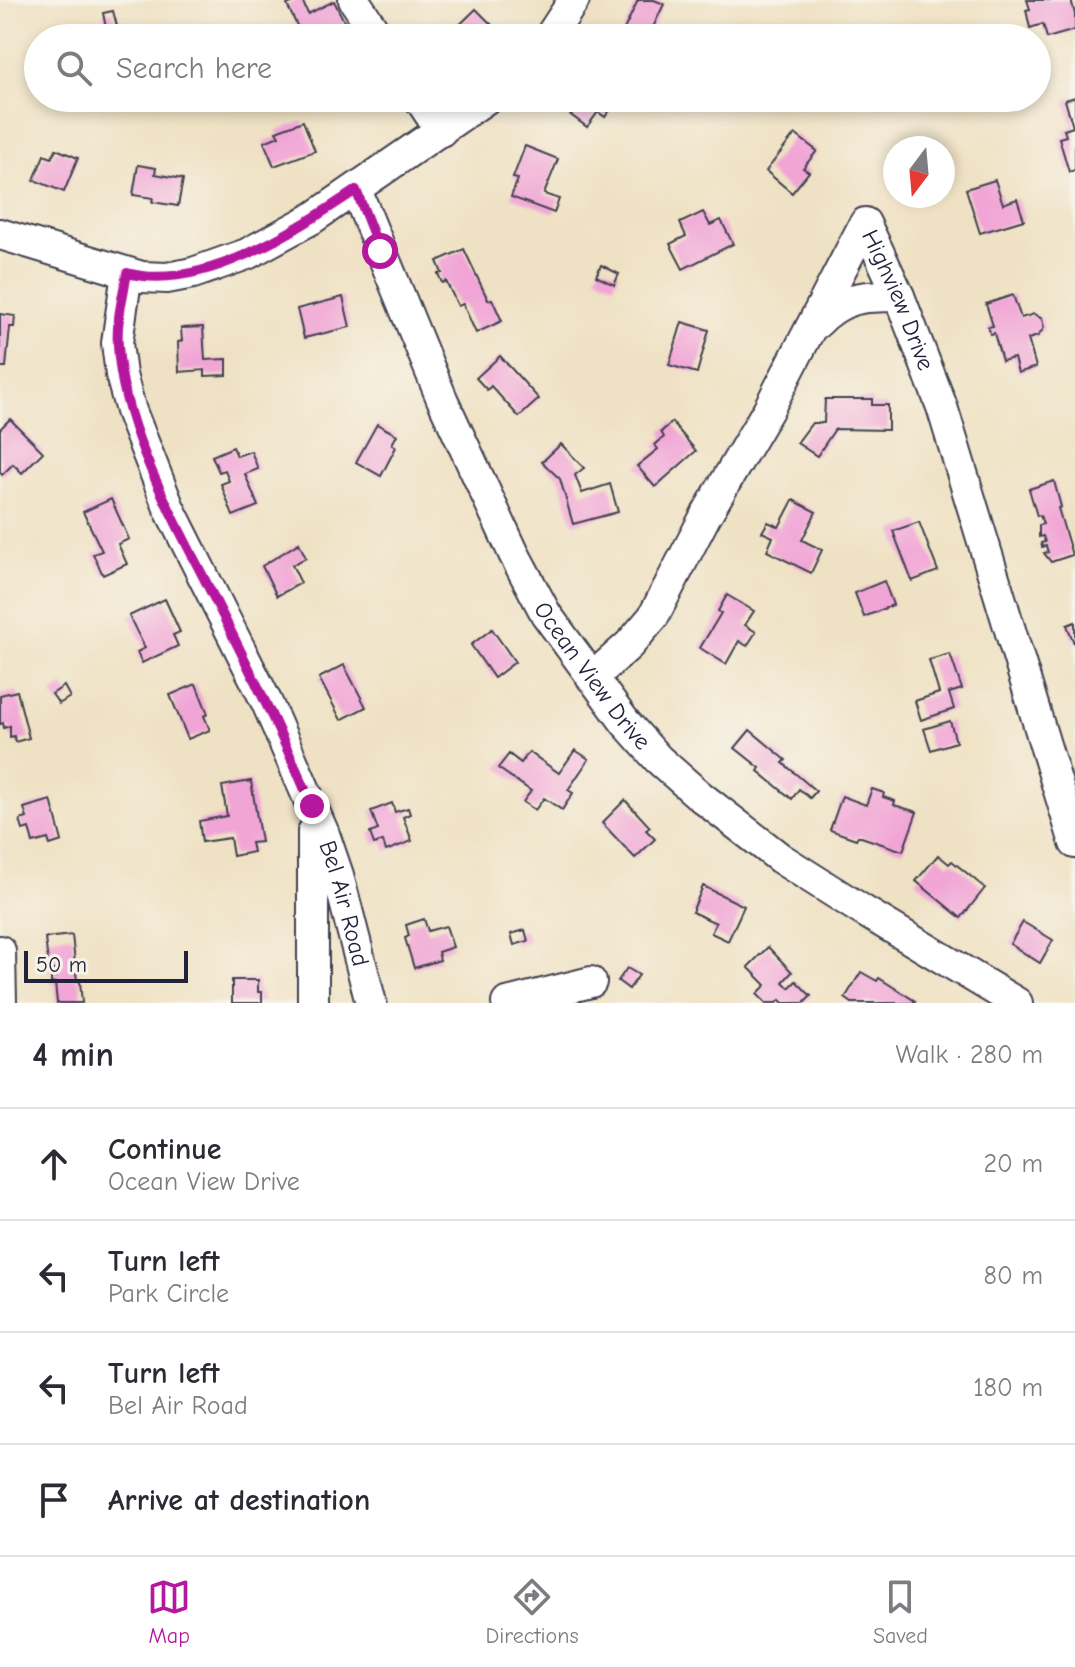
<!DOCTYPE html>
<meta charset="utf-8">
<style>
:root{--surface:#fff;--page:#f2f2f3;--text:#2b2b33;--muted:#7c7c81;--line:#e1e1e2;--accent:#b5179e}
body{margin:0;font-family:"Comic Neue",sans-serif;background:var(--page);color:var(--text)}
.compass{position:absolute;left:883px;top:136px;width:72px;height:72px;border-radius:50%;background:var(--surface);box-shadow:0 4px 12px #0003;rotate:196deg}
.scale{position:absolute;left:24px;bottom:20px;width:164px;box-sizing:border-box;padding-left:8px;border:4px solid #22223b;border-top:0;font-size:22px;line-height:28px;white-space:nowrap;color:#22223b;-webkit-text-stroke:6px #f7f3e8;paint-order:stroke}
.stop{position:absolute;width:24px;height:24px;margin:-18px;border:6px solid #b5179e;border-radius:50%;background:#fff}
.stop.end{background:#b5179e;border-color:#fff;box-shadow:0 2px 8px #0008}
.list{margin:0;padding:0;list-style:none}
h2{display:flex;justify-content:space-between;align-items:center;height:104px;margin:0;padding:0 32px;font-size:34px}
h2 small{font-size:26px;font-weight:400;color:var(--muted)}
.list li{display:grid;grid-template-columns:52px 1fr auto;gap:24px;align-items:center;box-sizing:border-box;height:112px;padding:0 32px;border-top:2px solid var(--line)}
.list b{display:block;font-size:30px;white-space:nowrap}
.list p{margin:0;font-size:26px;white-space:nowrap;color:var(--muted)}
.list em{font-size:26px;font-style:normal;color:var(--muted)}
.icon{flex:none;width:44px;height:44px;fill:none;stroke:currentColor;stroke-width:2;stroke-linecap:round;stroke-linejoin:round}
.map{position:relative;flex:none;width:1075px;height:1003px;overflow:hidden}
.search{position:absolute;background:var(--surface);box-shadow:0 4px 12px #0003;left:24px;right:24px;top:24px;height:88px;display:flex;align-items:center;gap:20px;box-sizing:border-box;padding:0 28px;border-radius:44px;color:var(--muted);font-size:30px}
.sheet{height:552px;background:var(--surface)}
nav{display:flex;justify-content:space-around;align-items:center;box-sizing:border-box;height:112px;border-top:2px solid var(--line);background:var(--surface);font-size:22px;color:var(--muted)}
nav a{display:grid;justify-items:center;gap:4px}
nav .on{color:var(--accent)}
.map>svg:first-child{display:block}
.building{fill:#f1a5d6}
.lines{fill:none;stroke-linecap:round;stroke-linejoin:round}
.minor-casing{stroke:#413f4f;stroke-width:34}
.minor{stroke:#fff;stroke-width:30}
.route{stroke:#b5179e;stroke-width:10}
.labels{text-anchor:middle;stroke-width:6;stroke-linejoin:round;paint-order:stroke}
.street-label{font-size:24px;fill:#22223b;stroke:#f7f3e8}
</style>
<div class="map">
<svg width="1075" height="1003" viewBox="0 0 1075 1003">
<rect width="100%" height="100%" fill="#f7f3e8"/>
<filter id="ink" filterUnits="userSpaceOnUse"><feTurbulence type="fractalNoise" baseFrequency=".0125" numOctaves="2"/><feDisplacementMap in="SourceGraphic" scale="16" xChannelSelector="R" yChannelSelector="G"/><feConvolveMatrix kernelMatrix="1 2 1 2 8 2 1 2 1" color-interpolation-filters="sRGB"/></filter>
<filter id="wash" filterUnits="userSpaceOnUse"><feTurbulence type="fractalNoise" baseFrequency=".006" numOctaves="4" result="noise"/><feDisplacementMap in="SourceGraphic" scale="32" xChannelSelector="R" yChannelSelector="G"/><feGaussianBlur stdDeviation="1.8" result="paint"/><feColorMatrix in="noise" values="0 0 0 0 0 0 0 0 0 0 0 0 0 0 0 0 0 1.4 0 .05"/><feComposite in="paint" operator="in"/></filter>
<g filter="url(#wash)">
<rect width="100%" height="100%" fill="#efe1c3"/>
<g id="blocks">
<g class="building">
<polygon points="298,0 302,0 308,14 334,1 346,25 319,38 303,38 287,5"/>
<polygon points="638,0 654,0 664,4 648,38 620,38"/>
<polygon points="1027,0 1071,0 1075,14 1075,30 1047,38 1043,24 1030,28 1026,10 1030,9"/>
<polygon points="476,9 494,27 483,38 440,38 445,35 447,37"/>
<polygon points="113,11 117,26 106,28 103,13"/>
<polygon points="1075,97 1075,170 1069,172 1059,138 1066,136 1064,130 1073,127 1065,100"/>
<polygon points="584,98 619,98 605,117 598,112 587,127 568,113 578,99 582,102"/>
<polygon points="303,121 315,151 274,166 264,142 279,136 276,131"/>
<polygon points="795,134 817,151 803,168 809,172 792,193 766,171"/>
<polygon points="525,146 558,159 544,194 559,199 554,213 511,197 518,179 513,178"/>
<polygon points="56,149 78,158 64,192 34,180 44,155 52,158"/>
<polygon points="138,165 156,168 155,174 183,179 178,206 152,202 153,198 133,195"/>
<polygon points="995,180 1003,204 1017,199 1024,220 980,233 966,189"/>
<polygon points="703,212 710,225 721,220 733,244 683,269 670,244 686,236 680,223"/>
<polygon points="464,249 488,300 492,299 502,321 476,333 463,304 458,306 446,281 442,283 438,274 442,273 437,261"/>
<polygon points="601,265 619,274 614,285 596,276"/>
<polygon points="1013,295 1021,318 1034,314 1042,319 1044,328 1038,336 1028,339 1036,367 1018,373 1014,358 1002,361 994,333 990,334 988,327 993,326 986,304"/>
<polygon points="343,297 350,327 304,338 297,309"/>
<polygon points="0,314 15,316 14,327 10,327 6,367 0,367"/>
<polygon points="682,322 709,330 697,373 669,365"/>
<polygon points="203,327 205,360 227,359 227,375 205,376 205,370 179,372 178,342 182,341 181,328"/>
<polygon points="500,356 539,399 519,417 491,386 487,390 476,378"/>
<polygon points="825,399 872,399 872,405 888,405 888,430 835,429 817,456 797,443 812,423 824,423"/>
<polygon points="10,419 43,452 22,473 13,464 2,475 0,472 0,429"/>
<polygon points="672,422 696,451 655,487 637,466 658,449 655,445 664,437 661,432"/>
<polygon points="377,424 397,435 392,444 396,447 381,476 356,462"/>
<polygon points="561,444 584,468 575,475 582,493 610,484 618,512 573,524 560,479 542,462"/>
<polygon points="233,447 237,456 251,451 258,469 245,474 258,506 233,516 221,484 229,481 225,470 219,472 212,456"/>
<polygon points="1054,481 1061,507 1058,508 1072,555 1051,562 1044,553 1048,552 1046,546 1042,547 1041,543 1045,542 1043,536 1039,537 1039,525 1043,524 1040,515 1037,516 1029,489"/>
<polygon points="111,499 129,539 118,544 127,564 103,575 93,554 102,551 83,512"/>
<polygon points="793,500 816,512 802,540 822,550 811,573 767,551 773,537 762,532 768,522 779,527"/>
<polygon points="919,522 938,571 912,581 893,531"/>
<polygon points="299,543 306,558 292,565 301,583 277,596 262,566"/>
<polygon points="884,581 893,605 864,617 855,593"/>
<polygon points="727,595 754,611 745,625 756,632 747,646 739,641 726,664 700,648 721,613 718,611"/>
<polygon points="165,599 180,632 173,635 178,646 142,663 137,652 145,648 129,616"/>
<polygon points="1075,622 1075,646 1067,625"/>
<polygon points="492,629 515,662 494,678 471,645"/>
<polygon points="950,654 962,689 949,693 954,709 921,720 915,701 939,693 929,660"/>
<polygon points="344,665 366,707 341,720 319,678"/>
<polygon points="196,684 208,714 204,716 210,730 188,739 170,695"/>
<polygon points="64,686 70,697 59,704 52,694"/>
<polygon points="17,691 29,738 15,742 14,736 10,737 10,726 4,728 3,723 0,724 0,695"/>
<polygon points="950,721 956,742 931,750 924,729"/>
<polygon points="750,730 786,760 783,763 816,791 810,798 799,789 792,799 758,771 760,768 735,748"/>
<polygon points="575,750 589,759 568,790 573,793 562,810 544,798 535,810 523,802 531,791 498,768 509,754 521,763 529,752 559,773"/>
<polygon points="251,781 261,842 251,843 253,852 233,856 230,838 202,842 199,821 227,816 222,786"/>
<polygon points="872,789 884,793 883,797 895,801 894,805 917,812 903,851 858,836 856,839 830,830 842,796 866,805"/>
<polygon points="51,800 62,841 50,845 48,839 33,843 29,828 23,830 20,820 27,818 24,808"/>
<polygon points="625,800 650,827 646,830 655,839 635,858 602,823"/>
<polygon points="392,803 395,812 408,808 410,814 403,817 412,841 386,851 383,841 374,844 370,833 378,830 371,811"/>
<polygon points="938,855 949,864 952,861 985,888 961,918 916,881"/>
<polygon points="703,886 744,906 728,941 711,933 716,923 692,912"/>
<polygon points="424,919 428,931 446,926 453,947 438,952 440,960 414,968 405,938 409,936 406,925"/>
<polygon points="1023,922 1053,940 1040,963 1010,944"/>
<polygon points="525,930 528,941 514,945 511,934"/>
<polygon points="72,935 77,981 80,981 82,1003 57,1003 55,983 51,984 51,977 55,977 54,970 49,970 45,938"/>
<polygon points="768,947 792,972 783,982 789,988 796,981 811,996 804,1003 783,1003 780,1000 777,1003 766,1003 757,994 766,985 748,967"/>
<polygon points="627,968 639,975 629,989 618,981"/>
<polygon points="861,972 877,981 879,978 915,1001 913,1003 852,1003 845,998"/>
<polygon points="232,980 258,980 258,992 262,992 262,1003 232,1003"/>
</g>
</g>
</g>
<g filter="url(#ink)">
<use href="#blocks" fill-opacity="0" stroke="#413f4f" stroke-width="2"/>
<g class="lines">
<g class="minor-casing">
<g id="minor">
<polyline points="354,0 379,38"/>
<polyline points="549,38 574,0"/>
<polyline points="419,98 441,131"/>
<path id="s1" d="M 356,190 L 442,399 L 514,554 L 546,614 L 625,722 L 658,759 L 700,796 L 780,858 L 862,910 L 1017,1003"/>
<polyline points="0,234 142,277 167,278 193,273 247,254 313,218 487,98"/>
<path id="s2" d="M 127,273 L 117,343 L 121,375 L 131,411 L 169,508 L 267,703 L 324,834 L 338,875 L 371,1003"/>
<path d="M 817,323 C 843,296 863,296 899,296"/>
<path id="s3" d="M 592,678 L 629,645 L 653,617 L 706,515 L 768,410 L 865,223 L 899,296 L 942,407 L 1075,843"/>
<polyline points="0,951 1,1003"/>
<polyline points="313,1003 313,832"/>
<polyline points="507,1003 591,982"/>
</g>
</g>
<use href="#minor" class="minor"/>
</g>
</g>
<g class="lines" filter="url(#ink)">
<path class="route" d="M 312,806 C 281,732 246,661 210,590 C 173,517 122,428 118,345 C 116,322 123,296 127,273 C 202,293 296,230 356,190 L 380,251"/>
</g>
<g class="labels">
<g class="street-label">
<text dy="8" stroke="none"><textPath href="#s3" startOffset="618">Highview Drive</textPath></text>
<text dy="8" stroke="none"><textPath href="#s1" startOffset="542">Ocean View Drive</textPath></text>
<text dy="8" stroke="none"><textPath href="#s2" startOffset="678">Bel Air Road</textPath></text>
</g>
</g>
</svg>
<svg class="compass" viewBox="-18 -18 36 36"><path d="M0-13l5 13h-10z" fill="#e53935"/><path d="M0 13l5-13h-10z" fill="#7c7c81"/></svg>
<div class="scale">50 m</div>
<div class="stop" style="left:380px;top:251px"></div>
<div class="stop end" style="left:312px;top:806px"></div>
<div class="search"><svg class="icon" aria-label="search" viewBox="0 0 24 24"><circle cx="10" cy="10" r="6"/><path d="M15 15l6 6"/></svg>Search here</div>
</div>
<section class="sheet">
<h2>4 min<small>Walk · 280 m</small></h2>
<ul class="list">
<li><svg class="icon" aria-label="ahead" viewBox="0 0 24 24"><path d="M12 20V5M6 11l6-6 6 6"/></svg><div><b>Continue</b><p>Ocean View Drive</p></div><em>20 m</em></li>
<li><svg class="icon" aria-label="left" viewBox="0 0 24 24"><path d="M17 20v-9H6M10 6l-5 5 5 5"/></svg><div><b>Turn left</b><p>Park Circle</p></div><em>80 m</em></li>
<li><svg class="icon" aria-label="left" viewBox="0 0 24 24"><path d="M17 20v-9H6M10 6l-5 5 5 5"/></svg><div><b>Turn left</b><p>Bel Air Road</p></div><em>180 m</em></li>
<li><svg class="icon" aria-label="arrive" viewBox="0 0 24 24"><path d="M6 21V4h12l-3 4 3 4H6"/></svg><div><b>Arrive at destination</b></div></li>
</ul>
</section>
<nav>
<a class="on"><svg class="icon" aria-label="map" viewBox="0 0 24 24"><path d="M3 6l6-2 6 2 6-2v14l-6 2-6-2-6 2zM9 4v14M15 6v14"/></svg>Map</a>
<a><svg class="icon" aria-label="directions" viewBox="0 0 24 24"><path d="M12 3l9 9-9 9-9-9zM9 14v-3h6M13 9l2 2-2 2"/></svg>Directions</a>
<a><svg class="icon" aria-label="saved" viewBox="0 0 24 24"><path d="M7 4h10v16l-5-4-5 4z"/></svg>Saved</a>
</nav>
